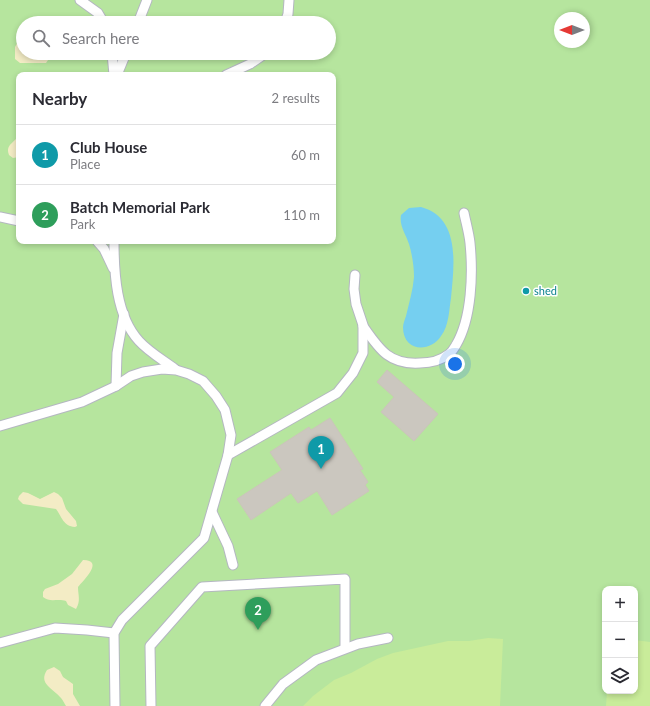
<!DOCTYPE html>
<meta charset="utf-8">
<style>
:root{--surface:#fff;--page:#f7f7f7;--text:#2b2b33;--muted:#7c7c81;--line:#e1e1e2;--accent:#b45309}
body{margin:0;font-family:Lato,sans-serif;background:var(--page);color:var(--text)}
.controls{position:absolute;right:12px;bottom:12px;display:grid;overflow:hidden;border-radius:8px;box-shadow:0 2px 6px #0003}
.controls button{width:36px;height:36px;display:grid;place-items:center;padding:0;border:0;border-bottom:1px solid var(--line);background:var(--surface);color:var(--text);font:20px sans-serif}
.compass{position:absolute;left:554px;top:12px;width:36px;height:36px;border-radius:50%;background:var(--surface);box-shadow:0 2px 6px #0003;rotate:270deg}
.you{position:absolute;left:455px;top:364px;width:14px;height:14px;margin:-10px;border:3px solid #fff;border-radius:50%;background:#1a73e8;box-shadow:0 0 0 6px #1a73e833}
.badge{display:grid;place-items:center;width:26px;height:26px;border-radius:50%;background:var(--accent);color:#fff;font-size:13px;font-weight:700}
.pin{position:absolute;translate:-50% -33px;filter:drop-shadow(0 1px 2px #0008)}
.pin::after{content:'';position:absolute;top:21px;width:14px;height:12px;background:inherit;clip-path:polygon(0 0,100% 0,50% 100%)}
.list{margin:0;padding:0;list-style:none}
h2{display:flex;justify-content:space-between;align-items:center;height:52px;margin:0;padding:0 16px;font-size:17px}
h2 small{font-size:13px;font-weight:400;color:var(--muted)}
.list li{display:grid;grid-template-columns:26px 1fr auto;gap:12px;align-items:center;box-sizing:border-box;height:60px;padding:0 16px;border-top:1px solid var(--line)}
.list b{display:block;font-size:15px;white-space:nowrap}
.list p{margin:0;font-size:13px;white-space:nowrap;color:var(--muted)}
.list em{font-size:13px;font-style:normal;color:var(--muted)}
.icon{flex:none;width:22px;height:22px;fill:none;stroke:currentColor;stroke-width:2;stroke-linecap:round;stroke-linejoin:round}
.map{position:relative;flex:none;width:650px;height:706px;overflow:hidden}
.search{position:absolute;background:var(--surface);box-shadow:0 2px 6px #0003;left:16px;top:16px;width:320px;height:44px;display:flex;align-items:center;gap:10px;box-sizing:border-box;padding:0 14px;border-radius:22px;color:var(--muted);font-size:15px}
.panel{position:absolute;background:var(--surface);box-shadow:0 2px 6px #0003;left:16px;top:72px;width:320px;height:172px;border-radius:8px}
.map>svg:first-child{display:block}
.green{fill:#b6e59e;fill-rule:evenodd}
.sand{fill:#f3ecc5}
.pitch{fill:#c9ec9a}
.water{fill:#75cff0}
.building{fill:#cbc7bf;stroke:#cbc5ba}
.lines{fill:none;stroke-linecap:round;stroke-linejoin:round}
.lane-casing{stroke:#b4b7c1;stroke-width:11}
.lane{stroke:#fff;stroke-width:9}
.culture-dot{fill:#0f9aa8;stroke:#fff;stroke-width:1.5}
.labels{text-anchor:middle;stroke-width:3;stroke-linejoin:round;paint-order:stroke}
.culture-label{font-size:11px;fill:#0d838f;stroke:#fff;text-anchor:start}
</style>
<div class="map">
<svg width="650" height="706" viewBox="0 0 650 706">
<rect width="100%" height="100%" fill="#efe9e1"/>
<path class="green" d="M 0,0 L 650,0 L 650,706 L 0,706 ZM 560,18 L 584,18 L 584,42 L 560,42 ZM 23,23 L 329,23 L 329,53 L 23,53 ZM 19,75 L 333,75 L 333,241 L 19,241 ZM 605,589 L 635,589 L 635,691 L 605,691 Z"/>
<g class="sand">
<polygon points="23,32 23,53 49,53 50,57 46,63 20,63 15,59 15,47"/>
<path d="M 16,139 L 19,139 L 19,157 L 13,158 L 9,155 C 6,147 10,145 16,139 Z"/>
<path d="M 23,492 L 28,493 L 40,499 L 54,492 L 58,494 L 62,498 L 66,509 L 76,521 L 77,526 L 75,527 C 63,526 62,517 56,509 L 23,504 L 18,499 L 19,496 Z"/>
<path d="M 83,560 C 105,560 83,581 78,587 C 78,595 81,601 76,609 L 68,605 L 66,601 C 58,598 50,603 43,597 L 43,592 L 45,589 L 58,584 L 72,574 Z"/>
<path d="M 54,667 L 60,671 L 63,677 L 73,684 L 73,694 L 80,706 L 66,706 C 64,703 63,700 61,698 C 53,688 38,684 47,670 Z"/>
</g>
<g class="pitch">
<polygon points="488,638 503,639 500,706 303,706 313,696 334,680 351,673 377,659 393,653 448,641 469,641"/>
<polygon points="635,640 650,642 650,706 606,706 607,691 635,691"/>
</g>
<path class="water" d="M 421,207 C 461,218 454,265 451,298 C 449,310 449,326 441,336 C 430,353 403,352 403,327 C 403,324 405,319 406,316 C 409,303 413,290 414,277 C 414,266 412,254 409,244 C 406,234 399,226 401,215 L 409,208 Z"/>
<g class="building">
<polygon points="387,370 438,414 414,441 381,412 394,397 377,382"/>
<polygon points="330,418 363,469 360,470 368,482 365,485 369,491 332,515 317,491 298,503 291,493 251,520 237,499 282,470 270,452 309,427 311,430"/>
</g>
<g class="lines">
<g class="lane-casing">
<g id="lane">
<polyline points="80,0 98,13 104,23"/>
<polyline points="138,23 147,0"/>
<polyline points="285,23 288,14 289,0"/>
<polyline points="112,53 114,75"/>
<polyline points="117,75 126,53"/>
<polyline points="226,75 250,64 266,53"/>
<polyline points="0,217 19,221"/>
<polyline points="97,241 104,249 113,268"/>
<path d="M 114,241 C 114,273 116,316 139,341 C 149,352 163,360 175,369"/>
<path d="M 363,326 C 379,349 389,365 420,363 C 431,363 440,361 449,354 C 452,352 454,348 456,345 C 472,318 473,273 470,243 C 469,233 466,223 464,213"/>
<polyline points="116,386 117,353 124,314"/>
<polyline points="0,426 82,402 116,386 131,376 143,372 162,369 176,370 189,374 203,381 216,396 225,410 231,435 228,455 204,538 122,620 114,633 115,706"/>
<polyline points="228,455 337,393 353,373 363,353 363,325 356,304 354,289 355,275"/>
<polyline points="212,512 228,546 233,565"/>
<polyline points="0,643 55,628 87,630 114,633"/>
<polyline points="151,706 150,646 202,587 345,579 345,648"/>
<polyline points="265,706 283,684 316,660 358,644 388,638"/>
</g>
</g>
<use href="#lane" class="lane"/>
</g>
<circle class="culture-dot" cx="526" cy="291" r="4"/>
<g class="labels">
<g class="culture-label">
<text x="534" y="295">shed</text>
</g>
</g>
</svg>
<div class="controls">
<button>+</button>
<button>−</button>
<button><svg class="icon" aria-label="layers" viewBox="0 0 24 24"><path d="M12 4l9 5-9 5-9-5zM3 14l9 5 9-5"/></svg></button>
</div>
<svg class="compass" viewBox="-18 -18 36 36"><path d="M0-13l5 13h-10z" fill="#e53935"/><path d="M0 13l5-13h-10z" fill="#7c7c81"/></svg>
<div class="you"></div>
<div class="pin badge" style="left:321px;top:469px;background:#0f9aa8">1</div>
<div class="pin badge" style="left:258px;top:630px;background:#2e9e5b">2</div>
<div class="search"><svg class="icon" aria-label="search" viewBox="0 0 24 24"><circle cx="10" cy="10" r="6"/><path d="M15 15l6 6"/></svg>Search here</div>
<section class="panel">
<h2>Nearby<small>2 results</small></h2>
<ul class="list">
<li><span class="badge" style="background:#0f9aa8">1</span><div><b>Club House</b><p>Place</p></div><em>60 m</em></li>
<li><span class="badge" style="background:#2e9e5b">2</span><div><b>Batch Memorial Park</b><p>Park</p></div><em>110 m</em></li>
</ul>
</section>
</div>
